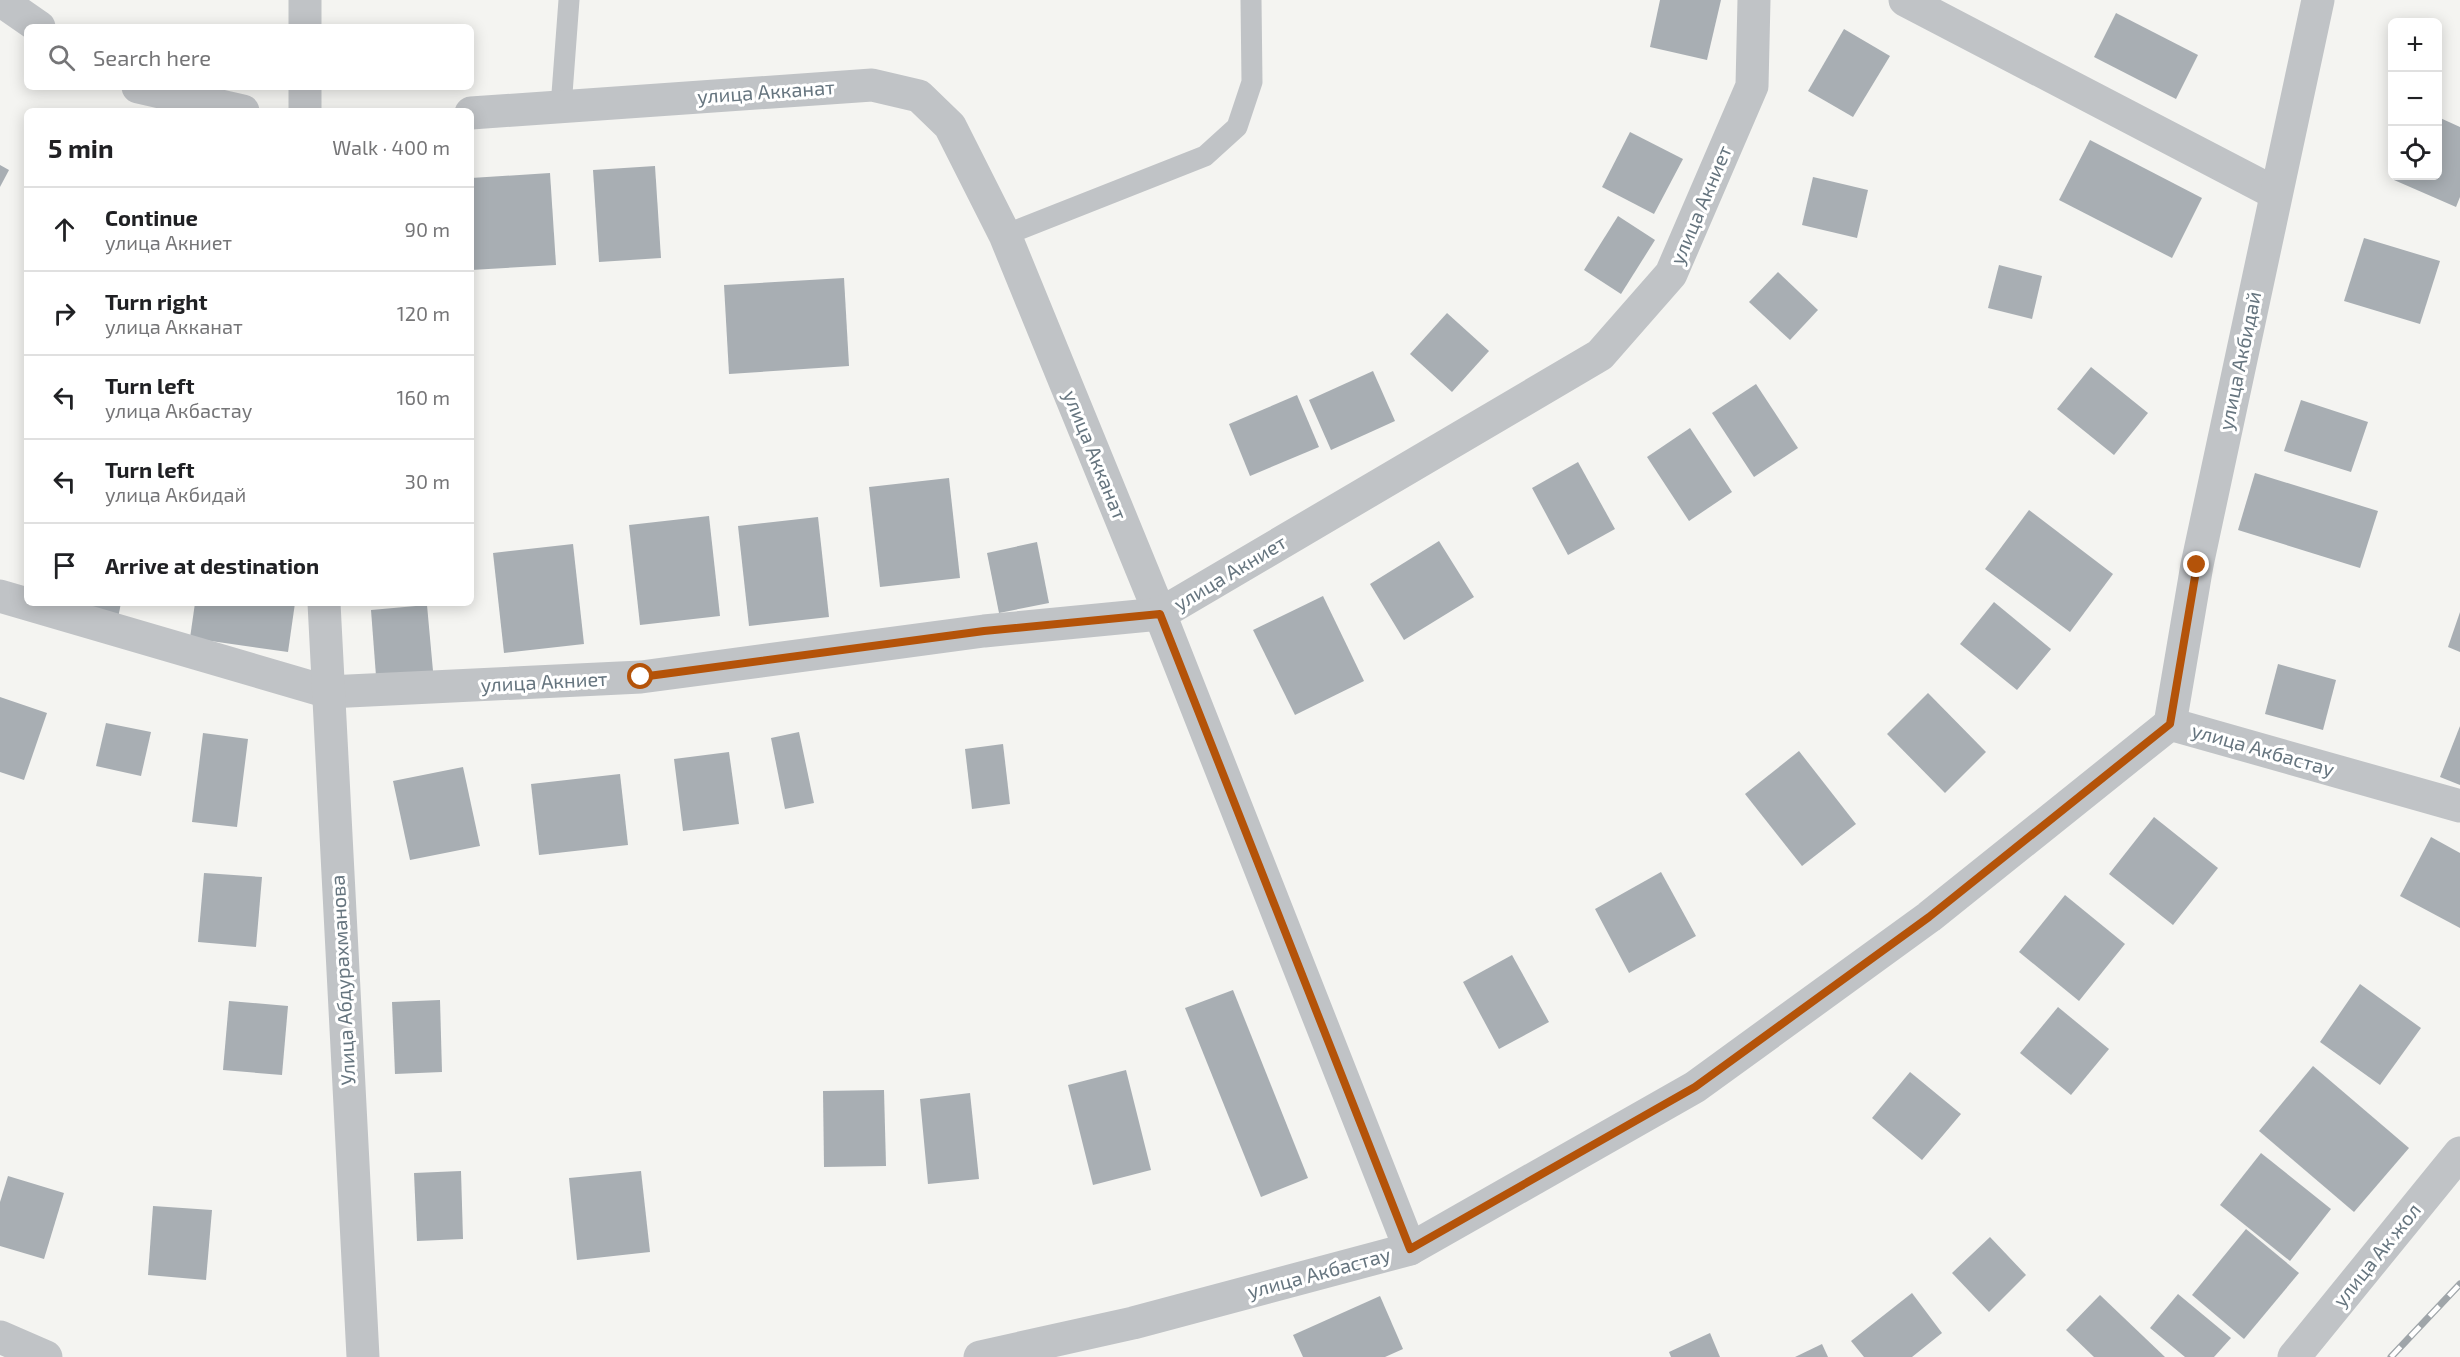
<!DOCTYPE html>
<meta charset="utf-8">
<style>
:root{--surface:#fff;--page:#f6f6f6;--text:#202124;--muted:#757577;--line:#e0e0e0}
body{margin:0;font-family:"Exo 2",sans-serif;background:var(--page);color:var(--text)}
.controls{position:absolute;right:18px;top:18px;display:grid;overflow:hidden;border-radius:9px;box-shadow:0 3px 15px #0003}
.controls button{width:54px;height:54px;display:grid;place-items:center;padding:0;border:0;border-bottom:2px solid var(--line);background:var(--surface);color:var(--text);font:30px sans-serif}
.stop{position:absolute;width:18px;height:18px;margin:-14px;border:4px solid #b45309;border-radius:50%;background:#fff}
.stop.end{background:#b45309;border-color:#fff;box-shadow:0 2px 6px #0008}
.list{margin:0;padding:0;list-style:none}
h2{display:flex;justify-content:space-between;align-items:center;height:78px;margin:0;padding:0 24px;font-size:26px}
h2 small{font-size:20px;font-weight:400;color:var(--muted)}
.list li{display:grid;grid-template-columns:39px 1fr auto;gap:18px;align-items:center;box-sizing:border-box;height:84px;padding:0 24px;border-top:2px solid var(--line)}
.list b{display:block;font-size:22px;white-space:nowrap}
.list p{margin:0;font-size:20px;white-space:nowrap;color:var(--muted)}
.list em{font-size:20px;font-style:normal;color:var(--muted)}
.icon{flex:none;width:33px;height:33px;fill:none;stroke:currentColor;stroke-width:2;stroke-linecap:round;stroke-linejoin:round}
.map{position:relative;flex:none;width:2460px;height:1357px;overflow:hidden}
.search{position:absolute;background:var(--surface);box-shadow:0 3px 15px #0003;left:24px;top:24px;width:450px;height:66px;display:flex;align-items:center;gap:15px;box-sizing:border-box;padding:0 21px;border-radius:9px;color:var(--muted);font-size:22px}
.panel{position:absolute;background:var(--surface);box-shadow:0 3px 15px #0003;left:24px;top:108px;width:450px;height:498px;border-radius:9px}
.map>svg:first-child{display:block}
.building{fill:#a8aeb3}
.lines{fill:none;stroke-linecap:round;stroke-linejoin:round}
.lane{stroke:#c0c3c6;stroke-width:21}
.street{stroke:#c0c3c6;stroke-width:33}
.rail-casing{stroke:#9fa5a9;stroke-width:7}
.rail{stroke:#fff;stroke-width:4.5;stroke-dasharray:14;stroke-linecap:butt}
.route{stroke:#b45309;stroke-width:8}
.labels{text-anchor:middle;stroke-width:6;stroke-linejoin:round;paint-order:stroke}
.street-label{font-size:20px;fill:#66757f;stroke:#fff}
</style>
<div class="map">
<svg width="2460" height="1357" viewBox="0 0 2460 1357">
<rect width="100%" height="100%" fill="#f4f4f1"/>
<g class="building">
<polygon points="1660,0 1721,0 1707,60 1650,47"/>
<polygon points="2116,13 2198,55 2176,99 2094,57"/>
<polygon points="1844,29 1890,56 1853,117 1808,91"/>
<polygon points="2438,117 2460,127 2460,197 2456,207 2394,180 2396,176 2438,176"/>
<polygon points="1630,132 1683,159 1654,214 1602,187"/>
<polygon points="2090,140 2202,198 2172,258 2059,200"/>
<polygon points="0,165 9,170 0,187"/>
<polygon points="655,166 661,258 599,262 593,170"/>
<polygon points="550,173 556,265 471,270 471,178"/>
<polygon points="1813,177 1868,190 1857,238 1802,225"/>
<polygon points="1618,216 1655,240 1621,294 1584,270"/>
<polygon points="2364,238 2440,261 2420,324 2344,301"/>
<polygon points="1999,265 2042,276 2032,319 1988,308"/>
<polygon points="1778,272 1818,310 1790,340 1749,302"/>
<polygon points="844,278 849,366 729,374 724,285"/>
<polygon points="1447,313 1489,351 1452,392 1410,354"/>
<polygon points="2091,367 2148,413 2114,455 2057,409"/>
<polygon points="1373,371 1395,421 1331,450 1309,400"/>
<polygon points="1756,384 1798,448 1754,477 1712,413"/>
<polygon points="1297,395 1319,447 1250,476 1229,424"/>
<polygon points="2301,400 2368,422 2351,472 2284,451"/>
<polygon points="1690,428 1732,492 1689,521 1647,457"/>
<polygon points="1578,462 1615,529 1568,555 1532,488"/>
<polygon points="2255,473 2378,511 2360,568 2238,530"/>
<polygon points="949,478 960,578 880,587 869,487"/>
<polygon points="2029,510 2113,574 2070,632 1985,569"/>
<polygon points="709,516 720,616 640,625 629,525"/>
<polygon points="818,517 829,617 749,626 738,526"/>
<polygon points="1439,541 1474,597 1404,640 1370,584"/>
<polygon points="1037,542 1049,603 999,613 987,553"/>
<polygon points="573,544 584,644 504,653 493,553"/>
<polygon points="1323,596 1364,681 1295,715 1253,630"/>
<polygon points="1994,602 2051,649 2017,690 1960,644"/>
<polygon points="49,603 121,603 118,618"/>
<polygon points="195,603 295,603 288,652 190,638"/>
<polygon points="427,605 433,671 376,676 371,610"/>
<polygon points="2460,612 2460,652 2448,647"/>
<polygon points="2278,664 2336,680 2323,730 2265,714"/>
<polygon points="1928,693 1986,752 1945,793 1887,734"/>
<polygon points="0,697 47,713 24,780 0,772"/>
<polygon points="106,723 151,732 141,776 96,766"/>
<polygon points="2460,726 2460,785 2440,777"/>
<polygon points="799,732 814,803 785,809 771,738"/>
<polygon points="203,733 248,739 237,827 192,822"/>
<polygon points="1003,744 1010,804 972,809 965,749"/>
<polygon points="1799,751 1856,824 1802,866 1745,794"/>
<polygon points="729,752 739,824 683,831 674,759"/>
<polygon points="463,767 480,846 410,860 393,781"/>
<polygon points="620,774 628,845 539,855 531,784"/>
<polygon points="2154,817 2218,868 2173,925 2109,874"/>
<polygon points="2431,837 2460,853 2460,928 2400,896"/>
<polygon points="1661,872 1696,936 1629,973 1595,909"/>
<polygon points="204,873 262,877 256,947 198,942"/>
<polygon points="2065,895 2125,944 2079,1001 2019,952"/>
<polygon points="1512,955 1549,1022 1499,1049 1463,982"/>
<polygon points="2360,984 2421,1028 2380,1085 2320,1042"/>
<polygon points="1233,990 1308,1178 1261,1197 1185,1008"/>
<polygon points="440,1000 442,1072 395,1074 392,1002"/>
<polygon points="229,1001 288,1006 282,1075 223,1070"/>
<polygon points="2058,1007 2109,1049 2071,1095 2020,1053"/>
<polygon points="2313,1066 2409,1148 2354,1212 2259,1131"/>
<polygon points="1126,1070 1151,1170 1093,1185 1068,1085"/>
<polygon points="1910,1072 1961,1114 1922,1160 1872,1118"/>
<polygon points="884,1090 886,1166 824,1167 823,1091"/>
<polygon points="970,1093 979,1179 928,1184 920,1099"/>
<polygon points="2261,1153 2331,1209 2290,1261 2220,1205"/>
<polygon points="461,1171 463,1239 417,1241 414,1173"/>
<polygon points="641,1171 650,1252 577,1260 569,1178"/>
<polygon points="8,1176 64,1193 44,1259 0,1246 0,1202"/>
<polygon points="153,1206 212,1210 206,1280 148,1275"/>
<polygon points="2246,1229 2299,1273 2244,1339 2192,1295"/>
<polygon points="1990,1237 2026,1275 1989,1312 1952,1273"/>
<polygon points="1912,1293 1942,1333 1912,1357 1864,1357 1851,1341"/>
<polygon points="2178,1294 2231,1338 2214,1357 2185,1357 2150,1328"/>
<polygon points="2100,1295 2165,1357 2094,1357 2066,1330"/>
<polygon points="1380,1296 1403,1349 1385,1357 1303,1357 1293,1335"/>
<polygon points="1710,1333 1720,1357 1671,1357 1669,1352"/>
<polygon points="1822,1344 1828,1357 1795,1357"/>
</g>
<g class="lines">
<g class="lane">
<polyline points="561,107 569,0"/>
<polyline points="1005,235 1205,156 1237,127 1252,82 1251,0"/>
</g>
<g class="street">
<polyline points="0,0 39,27"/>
<polyline points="305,0 305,27"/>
<polyline points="1905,0 2275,193"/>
<polyline points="138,87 243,111"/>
<polyline points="305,87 305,111"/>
<polyline points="471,113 872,85 919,96 950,126 1005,235 1160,614 1410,1249"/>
<polyline points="0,596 328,692 641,677 984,631 1160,614 1600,355 1671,274 1752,86 1754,0"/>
<polyline points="324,603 363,1357"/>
<polyline points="2170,724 2197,565 2318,0"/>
<polyline points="0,1337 46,1357"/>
<polyline points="980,1357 1133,1323 1410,1249 1695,1087 1929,917 2170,724 2460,806"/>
<polyline points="2294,1357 2460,1153"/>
</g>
<g class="rail-casing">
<polyline id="rail" points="2391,1357 2460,1284"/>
</g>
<use href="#rail" class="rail"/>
</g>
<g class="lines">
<polyline class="route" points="641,677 984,631 1160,614 1410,1249 1695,1087 1929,917 2170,724 2197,565"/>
</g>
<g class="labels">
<g class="street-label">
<text transform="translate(766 92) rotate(-4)" y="7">улица Акканат</text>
<text transform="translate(1701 205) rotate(-67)" y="7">улица Акниет</text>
<text transform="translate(2240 361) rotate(-78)" y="7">улица Акбидай</text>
<text transform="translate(1095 455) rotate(68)" y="7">улица Акканат</text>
<text transform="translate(1230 573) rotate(-31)" y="7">улица Акниет</text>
<text transform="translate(544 682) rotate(-3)" y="7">улица Акниет</text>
<text transform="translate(2263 750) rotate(16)" y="7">улица Акбастау</text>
<text transform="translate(343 980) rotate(-93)" y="7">Улица Абдурахманова</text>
<text transform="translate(2377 1255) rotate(-51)" y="7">улица Ак жол</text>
<text transform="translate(1319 1273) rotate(-15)" y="7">улица Акбастау</text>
</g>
</g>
</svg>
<div class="controls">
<button>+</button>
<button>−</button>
<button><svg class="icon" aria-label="locate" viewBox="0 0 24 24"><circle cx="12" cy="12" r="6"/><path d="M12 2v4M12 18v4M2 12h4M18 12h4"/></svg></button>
</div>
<div class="stop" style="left:641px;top:677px"></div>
<div class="stop end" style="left:2197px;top:565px"></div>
<div class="search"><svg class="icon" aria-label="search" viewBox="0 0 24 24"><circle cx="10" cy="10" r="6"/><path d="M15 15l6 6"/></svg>Search here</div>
<section class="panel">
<h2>5 min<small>Walk · 400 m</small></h2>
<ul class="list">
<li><svg class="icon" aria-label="ahead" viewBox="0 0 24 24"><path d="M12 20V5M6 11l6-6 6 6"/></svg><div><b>Continue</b><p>улица Акниет</p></div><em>90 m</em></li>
<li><svg class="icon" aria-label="right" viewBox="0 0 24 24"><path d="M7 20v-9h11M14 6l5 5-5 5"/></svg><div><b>Turn right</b><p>улица Акканат</p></div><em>120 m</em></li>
<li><svg class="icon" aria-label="left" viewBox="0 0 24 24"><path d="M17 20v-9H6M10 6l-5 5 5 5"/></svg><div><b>Turn left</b><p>улица Акбастау</p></div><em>160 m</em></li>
<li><svg class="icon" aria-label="left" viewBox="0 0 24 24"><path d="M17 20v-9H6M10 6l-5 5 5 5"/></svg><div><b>Turn left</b><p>улица Акбидай</p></div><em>30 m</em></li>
<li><svg class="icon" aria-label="arrive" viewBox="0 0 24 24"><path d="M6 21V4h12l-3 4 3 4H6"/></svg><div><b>Arrive at destination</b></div></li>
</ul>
</section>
</div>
